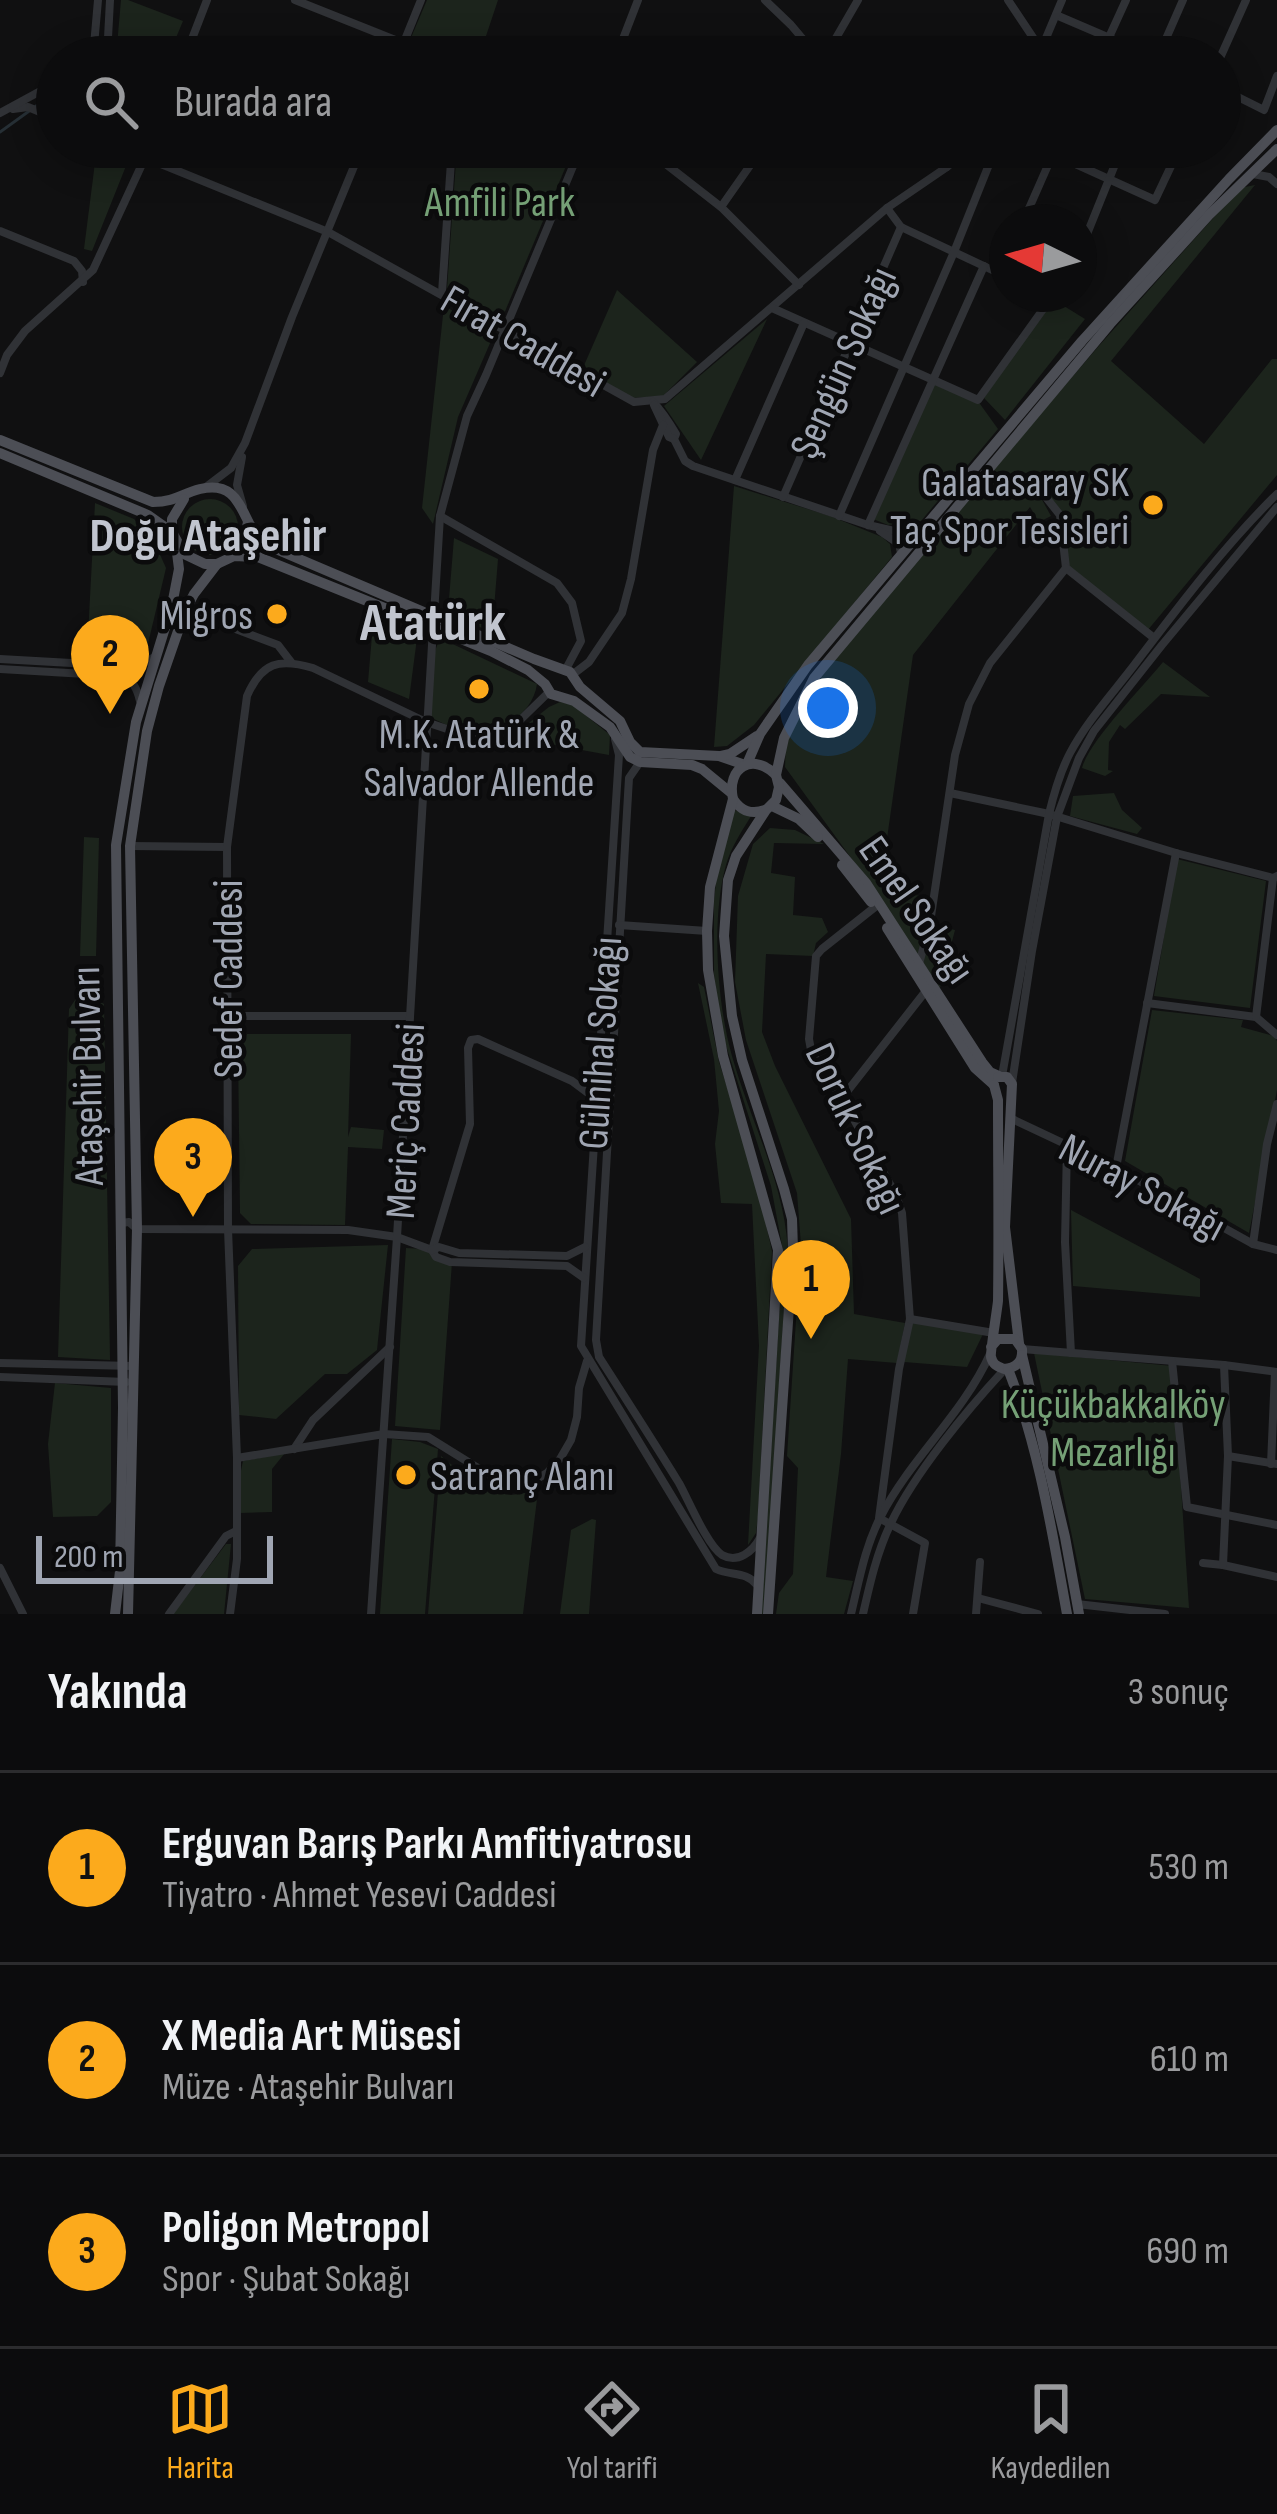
<!DOCTYPE html>
<html lang="tr">
<meta charset="utf-8">
<style>
:root{--surface:#0c0c0d;--page:#1a1a1b;--text:#f1f3f6;--muted:#9a9b9d;--line:#2c2c2e;--accent:#fcaa1c}
body{margin:0;font-family:"Sofia Sans Condensed",sans-serif;background:var(--page);color:var(--text)}
.compass{position:absolute;left:989px;top:204px;width:108px;height:108px;border-radius:50%;background:var(--surface);box-shadow:0 6px 30px #0003;rotate:275deg}
.scale{position:absolute;left:36px;bottom:30px;width:237px;box-sizing:border-box;padding-left:12px;border:6px solid #a0a6b3;border-top:0;font-size:33px;line-height:42px;white-space:nowrap;color:#a0a6b3;-webkit-text-stroke:9px #0b0b0c;paint-order:stroke}
.you{position:absolute;left:828px;top:708px;width:42px;height:42px;margin:-30px;border:9px solid #fff;border-radius:50%;background:#1a73e8;box-shadow:0 0 0 18px #1a73e833}
.badge{display:grid;place-items:center;width:78px;height:78px;border-radius:50%;background:var(--accent);color:#111;font-size:39px;font-weight:700}
.pin{position:absolute;translate:-50% -99px;filter:drop-shadow(0 3px 6px #0008)}
.pin::after{content:'';position:absolute;top:63px;width:42px;height:36px;background:inherit;clip-path:polygon(0 0,100% 0,50% 100%)}
.list{margin:0;padding:0;list-style:none}
h2{display:flex;justify-content:space-between;align-items:center;height:156px;margin:0;padding:0 48px;font-size:51px}
h2 small{font-size:39px;font-weight:400;color:var(--muted)}
.list li{display:grid;grid-template-columns:78px 1fr auto;gap:36px;align-items:center;box-sizing:border-box;height:192px;padding:0 48px;border-top:3px solid var(--line)}
.list b{display:block;font-size:45px;white-space:nowrap}
.list p{margin:0;font-size:39px;white-space:nowrap;color:var(--muted)}
.list em{font-size:39px;font-style:normal;color:var(--muted)}
.icon{flex:none;width:66px;height:66px;fill:none;stroke:currentColor;stroke-width:2;stroke-linecap:round;stroke-linejoin:round}
.map{position:relative;flex:none;width:1277px;height:1614px;overflow:hidden}
.search{position:absolute;background:var(--surface);box-shadow:0 6px 30px #0003;left:36px;right:36px;top:36px;height:132px;display:flex;align-items:center;gap:30px;box-sizing:border-box;padding:0 42px;border-radius:66px;color:var(--muted);font-size:45px}
.sheet{height:732px;background:var(--surface)}
nav{display:flex;justify-content:space-around;align-items:center;box-sizing:border-box;height:168px;border-top:3px solid var(--line);background:var(--surface);font-size:33px;color:var(--muted)}
nav a{display:grid;justify-items:center;gap:6px}
nav .on{color:var(--accent)}
.map>svg:first-child{display:block}
.green{fill:#1c241c}
.lines{fill:none;stroke-linecap:round;stroke-linejoin:round}
.stream{stroke:#262f35;stroke-width:3}
.minor{stroke:#303236;stroke-width:8}
.major{stroke:#4c4e55;stroke-width:10}
.poi-dot{fill:#fcaa1c;stroke:#0b0b0c;stroke-width:4.5}
.labels{text-anchor:middle;stroke-width:9;stroke-linejoin:round;paint-order:stroke}
.park-label{font-size:42px;fill:#75a076;stroke:#0b0b0c}
.street-label{font-size:42px;fill:#a0a6b3;stroke:#0b0b0c}
.poi-label{font-size:42px;fill:#a0a6b3;stroke:#0b0b0c;text-anchor:end}
.quarter-label{font-size:48px;font-weight:bold;fill:#c1c5cf;stroke:#0b0b0c}
.district-label{font-size:54px;font-weight:bold;fill:#c1c5cf;stroke:#0b0b0c}
</style>
<div class="map">
<svg width="1277" height="1614" viewBox="0 0 1277 1614">
<rect width="100%" height="100%" fill="#101011"/>
<g class="green">
<polygon points="121,0 128,0 183,21 168,57 116,57"/>
<polygon points="427,0 498,0 479,57 452,57 410,40"/>
<polygon points="97,147 128,161 92,251 84,249"/>
<polygon points="457,147 574,147 501,321 447,289"/>
<polygon points="1255,185 1111,361 1204,444 1272,359 1277,359 1277,475 1147,631 1069,568 1063,516 1043,492 1040,496 1051,516 1039,522 1030,507 913,655 881,881 890,892 937,898 933,925 955,930 940,988 875,891 785,767 786,738 814,678 1097,348 1240,188"/>
<polygon points="617,290 697,362 663,396 632,398 582,370"/>
<polygon points="1051,298 1085,319 1005,420 984,398"/>
<polygon points="444,306 494,334 458,417 433,524 422,508"/>
<polygon points="767,319 701,460 664,406"/>
<polygon points="934,380 980,404 998,429 921,521 888,525 873,519"/>
<polygon points="734,486 830,516 882,537 890,544 892,557 754,725 727,746 714,747"/>
<circle cx="210" cy="527" r="28"/>
<polygon points="95,503 134,519 154,541 166,568 146,652 136,659 87,654"/>
<polygon points="454,538 498,559 492,633 448,611"/>
<polygon points="373,624 417,638 409,699 368,682"/>
<path d="M 440,638 L 537,684 C 533,714 499,736 469,732 C 455,730 442,723 430,717 L 435,651 Z"/>
<path d="M 1163,662 L 1210,697 L 1161,694 L 1125,729 L 1120,725 L 1109,742 L 1108,770 L 1113,771 L 1105,776 L 1082,768 C 1089,741 1143,687 1163,662 Z"/>
<polygon points="560,702 573,705 610,735 609,755 511,737 549,707"/>
<polygon points="1114,793 1122,810 1142,828 1137,834 1070,816 1073,796"/>
<path d="M 731,809 L 751,816 C 742,831 731,847 726,865 C 711,918 717,1003 732,1056 C 751,1123 783,1179 788,1249 L 764,1614 L 761,1614 L 783,1251 L 771,1186 L 721,1030 L 714,974 L 714,901 L 717,872 Z"/>
<polygon points="770,828 795,830 824,844 774,843 771,873 795,877 793,915 822,918 828,932 816,943 813,956 766,954 762,1032 775,1066 851,1219 854,1314 905,1323 897,1363 848,1359 841,1454 826,1577 853,1581 844,1614 776,1614 779,1593 793,1574 798,1468 787,1456 801,1245 797,1193 746,1040 735,982 738,896 753,844"/>
<polygon points="84,837 99,838 96,956 80,956"/>
<polygon points="1177,859 1266,881 1250,1008 1154,996"/>
<polygon points="698,983 704,987 719,1062 754,1172 772,1251 758,1517 756,1533 748,1545 759,1346 752,1204 721,1203 715,1144 719,1111 714,1059"/>
<polygon points="77,997 93,998 104,1004 110,1360 58,1357 69,1009"/>
<polygon points="1152,1010 1243,1020 1241,1027 1274,1036 1277,1041 1277,1090 1249,1233 1125,1161"/>
<polygon points="247,1034 351,1034 348,1137 351,1127 384,1130 382,1149 348,1147 345,1225 251,1224 240,1213 238,1049"/>
<polygon points="1071,1210 1200,1279 1200,1297 1073,1286"/>
<polygon points="388,1245 377,1350 347,1374 325,1374 276,1419 239,1415 238,1266 252,1249"/>
<polygon points="406,1248 423,1249 452,1262 440,1430 395,1426"/>
<polygon points="911,1321 983,1334 967,1367 904,1362"/>
<polygon points="1034,1353 1173,1366 1189,1608 1085,1599"/>
<polygon points="55,1383 111,1388 111,1502 97,1516 53,1517 48,1444"/>
<polygon points="392,1439 420,1442 438,1449 425,1614 380,1614"/>
<polygon points="285,1453 272,1469 272,1512 240,1513 240,1475 243,1461"/>
<polygon points="441,1456 486,1493 491,1488 511,1495 538,1491 523,1614 428,1614"/>
<polygon points="592,1519 596,1520 589,1614 560,1614 571,1530"/>
<polygon points="226,1544 231,1544 224,1614 173,1614"/>
</g>
<g class="lines">
<polyline class="stream" points="0,132 57,91"/>
<g class="minor">
<polyline points="295,0 438,57"/>
<polyline points="765,0 791,25 818,57"/>
<polyline points="1008,0 1040,48"/>
<polyline points="1056,15 1154,57"/>
<polyline points="93,57 98,0"/>
<polyline points="107,57 110,0"/>
<polyline points="185,57 207,0"/>
<polyline points="398,57 421,0"/>
<polyline points="616,57 638,0"/>
<polyline points="825,57 858,0"/>
<polyline points="1038,57 1062,0"/>
<polyline points="1100,57 1126,0"/>
<polyline points="1158,57 1183,0"/>
<polyline points="1220,58 1246,0"/>
<polyline points="1220,88 1264,110 1277,76"/>
<polyline points="13,109 28,107 57,119"/>
<polyline points="0,113 57,82"/>
<polyline points="119,147 328,232 634,402 665,399 887,208 947,167 972,147"/>
<polyline points="644,147 721,207 799,285"/>
<polyline points="923,147 947,167"/>
<polyline points="1038,147 1155,200 1180,147"/>
<polyline points="1253,174 1269,177 1277,184"/>
<polyline points="721,207 763,147"/>
<polyline points="887,208 901,227 1007,277"/>
<polyline points="1023,222 1056,147"/>
<polyline points="0,231 74,261 82,271 83,282"/>
<polyline points="1079,254 1122,147"/>
<polyline points="1000,273 1007,257"/>
<polyline points="442,293 452,147"/>
<polyline points="772,308 978,400 1054,294"/>
<polyline points="0,373 7,355 25,331 93,270 150,147"/>
<path d="M 653,402 C 663,412 669,422 676,434 L 674,439 L 685,461 L 693,466 L 868,525 L 903,533 L 922,527"/>
<polyline points="654,405 669,437 674,439"/>
<polyline points="242,457 237,485 243,506"/>
<polyline points="735,480 804,323"/>
<polyline points="206,487 231,468 245,443 292,317 362,147"/>
<polyline points="1041,491 1060,515 1066,568 1154,638"/>
<polyline points="783,497 901,227"/>
<polyline points="440,516 557,583 572,603 581,641 566,669"/>
<polyline points="839,516 954,252 996,147"/>
<polyline points="868,525 984,266"/>
<polyline points="880,531 899,544 901,553"/>
<polyline points="172,605 278,645 291,662"/>
<polyline points="434,615 440,516 467,416 486,375 581,147"/>
<polyline points="0,659 125,666 143,664 154,657"/>
<path d="M 0,669 L 120,676 C 133,680 137,688 140,701"/>
<polyline points="572,675 589,662 622,613 631,579 653,450 663,425"/>
<path d="M 615,739 L 619,755 L 581,1346 L 716,1569 C 731,1576 746,1571 757,1585"/>
<path d="M 640,762 L 629,778 L 596,1340 L 599,1357 C 626,1399 653,1441 679,1483 C 689,1501 707,1545 722,1555 C 738,1564 753,1551 760,1538"/>
<polyline points="950,793 1049,814 1176,853 1273,878 1277,876"/>
<polyline points="130,846 227,847"/>
<polyline points="875,907 822,949 816,956 809,1039 811,1050 823,1072 842,1098 896,1195 902,1213 910,1319 899,1369 879,1518 925,1543 913,1614"/>
<polyline points="619,925 707,931"/>
<polyline points="919,964 930,923 955,755 969,704 990,663 1066,568"/>
<polyline points="1147,1003 1256,1017 1277,1035"/>
<polyline points="226,1016 410,1016"/>
<polyline points="1256,1017 1273,878"/>
<path d="M 1002,1076 L 1049,814 C 1054,793 1060,772 1070,753 C 1087,721 1113,693 1135,664 C 1179,606 1225,545 1277,494"/>
<polyline points="1012,1083 1032,951 1057,817 1079,758 1094,731 1162,645 1277,507"/>
<polyline points="842,1098 925,992"/>
<polyline points="1010,1118 1116,1168 1253,1244 1277,1250"/>
<polyline points="1067,1145 1065,1242 1071,1353"/>
<polyline points="1116,1168 1176,853"/>
<polyline points="121,1223 129,1222 137,1229 348,1230 397,1237 432,1250 436,1257 450,1262 567,1266 584,1278"/>
<polyline points="1253,1244 1267,1144 1277,1104"/>
<polyline points="432,1250 470,1124 468,1048 471,1040 478,1039 572,1081 596,1099"/>
<polyline points="432,1250 439,1247 459,1253 567,1256 585,1247"/>
<polyline points="910,1319 994,1333"/>
<polyline points="1022,1349 1224,1365 1277,1372"/>
<polyline points="1172,1361 1187,1507 1277,1525"/>
<polyline points="0,1363 134,1366"/>
<polyline points="0,1377 126,1382"/>
<polyline points="294,1449 313,1420 390,1347"/>
<polyline points="1228,1456 1277,1464"/>
<polyline points="237,1458 384,1434 428,1437 502,1483 528,1484 547,1473 560,1459 571,1440 577,1417 579,1388 587,1361"/>
<polyline points="1271,1464 1275,1372"/>
<polyline points="1203,1563 1223,1565 1277,1577"/>
<polyline points="1223,1565 1228,1456 1224,1365"/>
<polyline points="0,1568 23,1614"/>
<polyline points="978,1598 1038,1614"/>
<polyline points="1077,1604 1165,1614"/>
<polyline points="169,1614 226,1536 236,1531"/>
<path d="M 230,1614 L 237,1559 L 237,1458 L 228,1229 L 227,847 L 247,696 C 262,662 279,658 313,668 L 426,722 L 471,737 L 498,735 L 511,729 L 549,692"/>
<polyline points="371,1614 397,1237 433,628"/>
<path d="M 851,1614 C 859,1581 865,1546 881,1516 C 911,1458 963,1414 990,1354"/>
<path d="M 863,1614 C 870,1583 877,1552 891,1523 C 914,1474 967,1410 1004,1370"/>
<polyline points="976,1614 980,1562"/>
</g>
<g class="major">
<path d="M 0,440 L 153,502 C 175,502 181,494 200,489 C 233,481 239,504 250,525 C 255,534 264,540 271,547 L 534,659 L 570,672 L 580,687 L 620,721 L 630,742 L 640,752 L 719,756 L 745,765"/>
<polyline points="0,453 148,515 172,532"/>
<polyline points="184,499 172,519 172,532 184,554 205,564 217,564 234,556 258,557 491,651 528,670 545,684 551,694 574,701 610,727 630,757 640,762 692,765 702,769 730,792"/>
<polyline points="234,556 243,545 248,522"/>
<polyline points="721,756 730,754 757,736"/>
<polyline points="747,764 760,734 808,665 1082,341 1229,179 1277,130"/>
<polyline points="780,783 866,883 982,1062 990,1072 999,1076"/>
<path d="M 733,799 C 741,811 751,815 765,810"/>
<polyline points="772,806 799,819 818,837"/>
<polyline points="842,865 871,902"/>
<polyline points="887,928 975,1068 994,1085"/>
<polyline points="998,1077 1007,1077 1012,1084 1005,1227 1019,1343"/>
<path d="M 991,1347 L 998,1339 L 1015,1339 L 1022,1349 C 1023,1362 1016,1368 1004,1369 C 997,1366 993,1365 991,1357 C 990,1353 997,1311 998,1301 C 999,1234 998,1167 998,1100 L 994,1085"/>
<polyline points="1022,1355 1065,1537 1079,1614"/>
<path d="M 1008,1369 C 1039,1447 1052,1532 1067,1614"/>
<polyline points="115,1614 120,1571 123,1408 116,845 136,722 172,605 179,569 176,545"/>
<polyline points="128,1614 137,1229 130,846 147,731 159,686 185,611 194,594 217,564"/>
<path d="M 757,1614 L 778,1250 L 723,1056 L 708,970 L 707,931 L 710,887 L 733,799 C 726,767 753,752 776,775"/>
<polyline points="768,1614 793,1249 792,1219 784,1189 742,1060 732,1016 724,936 728,880 736,856 766,810 776,800 779,787 776,775 784,738 814,678 1110,324 1209,215 1277,149"/>
</g>
</g>
<g class="poi-dot">
<circle cx="1153" cy="505" r="12"/>
<circle cx="277" cy="614" r="12"/>
<circle cx="479" cy="689" r="12"/>
<circle cx="406" cy="1475" r="12"/>
</g>
<g class="labels">
<g class="park-label">
<text x="500" y="216">Amfili Park</text>
<text x="1113" y="1418">Küçükbakkalköy<tspan x="1113" dy="48">Mezarlığı</tspan></text>
</g>
<g class="street-label">
<text transform="translate(524 340) rotate(30)" y="15">Fırat Caddesi</text>
<text transform="translate(842 362) rotate(-66)" y="15">Şengün Sokağı</text>
<text transform="translate(918 909) rotate(55)" y="15">Emel Sokağı</text>
<text transform="translate(227 979) rotate(-90)" y="15">Sedef Caddesi</text>
<text transform="translate(599 1043) rotate(-86)" y="15">Gülnihal Sokağı</text>
<text transform="translate(86 1076) rotate(-91)" y="15">Ataşehir Bulvarı</text>
<text transform="translate(404 1121) rotate(-87)" y="15">Meriç Caddesi</text>
<text transform="translate(857 1128) rotate(65)" y="15">Doruk Sokağı</text>
<text transform="translate(1143 1186) rotate(28)" y="15">Nuray Sokağı</text>
</g>
<g class="poi-label">
<text x="1129" y="496">Galatasaray SK<tspan x="1129" dy="48">Taç Spor Tesisleri</tspan></text>
<text x="253" y="629">Migros</text>
<text x="479" y="748" text-anchor="middle">M.K. Atatürk &amp;<tspan x="479" dy="48">Salvador Allende</tspan></text>
<text x="430" y="1490" text-anchor="start">Satranç Alanı</text>
</g>
<g class="quarter-label">
<text x="208" y="551">Doğu Ataşehir</text>
</g>
<g class="district-label">
<text x="433" y="640">Atatürk</text>
</g>
</g>
</svg>
<svg class="compass" viewBox="-18 -18 36 36"><path d="M0-13l5 13h-10z" fill="#e53935"/><path d="M0 13l5-13h-10z" fill="#9a9b9d"/></svg>
<div class="scale">200 m</div>
<div class="you"></div>
<div class="pin badge" style="left:811px;top:1339px">1</div>
<div class="pin badge" style="left:110px;top:714px">2</div>
<div class="pin badge" style="left:193px;top:1217px">3</div>
<div class="search"><svg class="icon" aria-label="search" viewBox="0 0 24 24"><circle cx="10" cy="10" r="6"/><path d="M15 15l6 6"/></svg>Burada ara</div>
</div>
<section class="sheet">
<h2>Yakında<small>3 sonuç</small></h2>
<ul class="list">
<li><span class="badge">1</span><div><b>Erguvan Barış Parkı Amfitiyatrosu</b><p>Tiyatro · Ahmet Yesevi Caddesi</p></div><em>530 m</em></li>
<li><span class="badge">2</span><div><b>X Media Art Müsesi</b><p>Müze · Ataşehir Bulvarı</p></div><em>610 m</em></li>
<li><span class="badge">3</span><div><b>Poligon Metropol</b><p>Spor · Şubat Sokağı</p></div><em>690 m</em></li>
</ul>
</section>
<nav>
<a class="on"><svg class="icon" aria-label="map" viewBox="0 0 24 24"><path d="M3 6l6-2 6 2 6-2v14l-6 2-6-2-6 2zM9 4v14M15 6v14"/></svg>Harita</a>
<a><svg class="icon" aria-label="directions" viewBox="0 0 24 24"><path d="M12 3l9 9-9 9-9-9zM9 14v-3h6M13 9l2 2-2 2"/></svg>Yol tarifi</a>
<a><svg class="icon" aria-label="saved" viewBox="0 0 24 24"><path d="M7 4h10v16l-5-4-5 4z"/></svg>Kaydedilen</a>
</nav>
